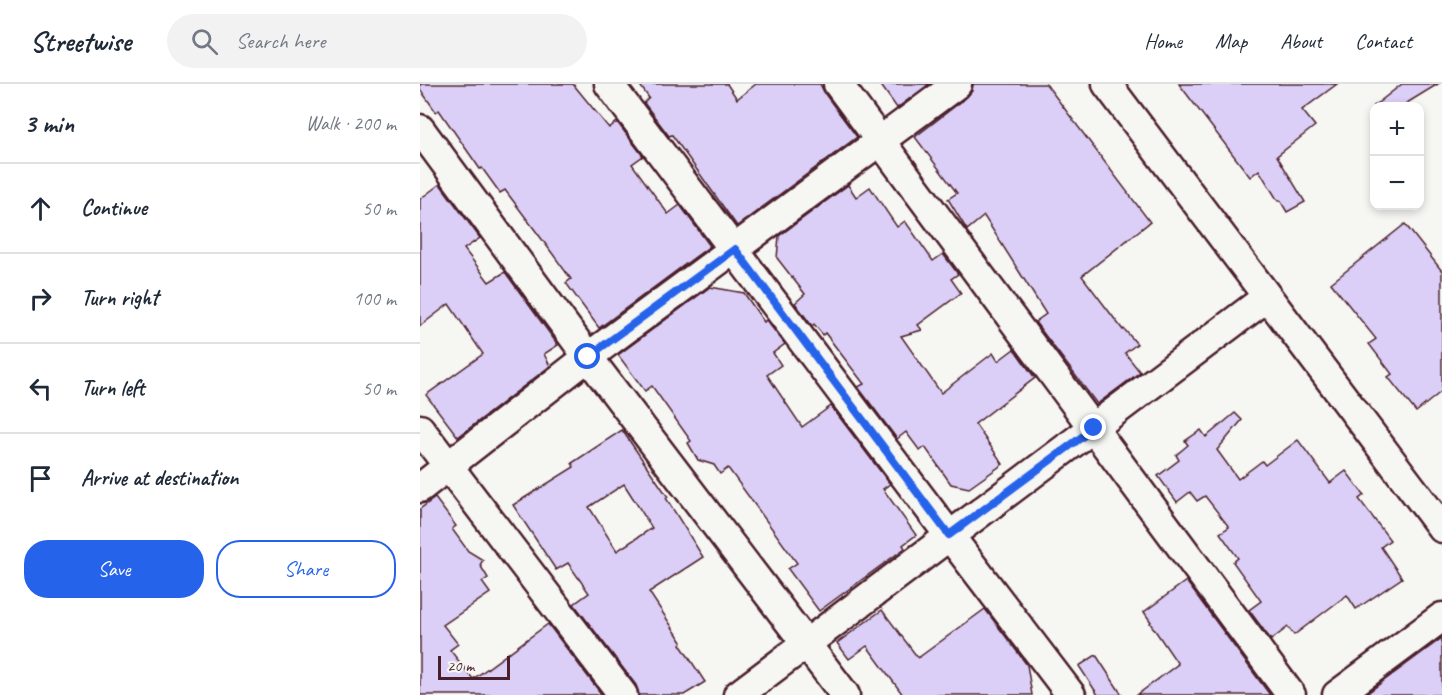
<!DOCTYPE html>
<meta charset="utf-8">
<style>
:root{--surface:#fff;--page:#f2f2f3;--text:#1f2937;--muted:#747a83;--line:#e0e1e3;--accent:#2563eb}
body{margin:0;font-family:Caveat,sans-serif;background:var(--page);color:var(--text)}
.controls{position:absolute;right:18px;top:18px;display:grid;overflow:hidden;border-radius:12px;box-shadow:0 3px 9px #0003}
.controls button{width:54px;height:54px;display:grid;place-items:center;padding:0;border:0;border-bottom:2px solid var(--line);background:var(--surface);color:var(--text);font:30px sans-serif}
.scale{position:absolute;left:18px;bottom:15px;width:72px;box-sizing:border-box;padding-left:6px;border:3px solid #4a1f2b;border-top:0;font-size:16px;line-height:21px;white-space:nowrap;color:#4a1f2b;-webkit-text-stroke:4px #f6f6f2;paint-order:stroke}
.stop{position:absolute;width:18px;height:18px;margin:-14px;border:4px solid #2563eb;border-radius:50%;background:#fff}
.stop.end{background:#2563eb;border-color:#fff;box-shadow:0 2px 6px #0008}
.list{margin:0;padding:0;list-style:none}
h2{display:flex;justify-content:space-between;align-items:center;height:78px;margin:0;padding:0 24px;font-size:26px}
h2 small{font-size:20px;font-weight:400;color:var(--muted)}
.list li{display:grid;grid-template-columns:39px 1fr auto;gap:18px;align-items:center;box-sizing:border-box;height:90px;padding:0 24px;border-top:2px solid var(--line)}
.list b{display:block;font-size:22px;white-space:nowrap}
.list em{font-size:20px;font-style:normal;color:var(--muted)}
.actions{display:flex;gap:12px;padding:18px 24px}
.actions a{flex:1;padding:14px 0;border:2px solid var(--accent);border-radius:24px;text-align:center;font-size:21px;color:var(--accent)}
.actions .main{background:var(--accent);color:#fff}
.icon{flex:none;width:33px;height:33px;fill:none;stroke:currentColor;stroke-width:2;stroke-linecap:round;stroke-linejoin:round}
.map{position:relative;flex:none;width:1022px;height:611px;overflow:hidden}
header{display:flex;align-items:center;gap:36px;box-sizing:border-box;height:84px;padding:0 30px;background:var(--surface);border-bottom:2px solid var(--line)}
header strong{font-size:28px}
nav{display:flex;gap:33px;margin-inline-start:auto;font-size:21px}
.search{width:420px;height:54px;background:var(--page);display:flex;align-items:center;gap:15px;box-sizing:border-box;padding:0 21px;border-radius:33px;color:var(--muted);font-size:22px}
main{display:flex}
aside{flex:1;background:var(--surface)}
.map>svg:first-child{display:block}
.building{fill:#dbcff7;stroke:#4a1f2b;stroke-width:1.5;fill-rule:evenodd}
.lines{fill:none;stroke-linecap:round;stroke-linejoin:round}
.minor-casing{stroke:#4a1f2b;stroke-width:33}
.minor{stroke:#f6f6f2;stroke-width:28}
.route{stroke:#2563eb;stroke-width:8}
</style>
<header>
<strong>Streetwise</strong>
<div class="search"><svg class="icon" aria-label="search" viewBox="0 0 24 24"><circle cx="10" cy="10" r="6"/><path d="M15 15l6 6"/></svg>Search here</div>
<nav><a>Home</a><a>Map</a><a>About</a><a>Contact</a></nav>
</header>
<main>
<aside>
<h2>3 min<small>Walk · 200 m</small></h2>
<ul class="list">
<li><svg class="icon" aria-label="ahead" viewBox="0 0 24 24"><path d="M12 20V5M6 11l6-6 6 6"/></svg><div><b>Continue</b></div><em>50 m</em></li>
<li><svg class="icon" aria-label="right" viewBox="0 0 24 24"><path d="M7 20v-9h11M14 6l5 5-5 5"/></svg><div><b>Turn right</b></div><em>100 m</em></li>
<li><svg class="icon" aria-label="left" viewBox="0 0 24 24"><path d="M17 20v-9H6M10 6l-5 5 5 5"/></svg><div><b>Turn left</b></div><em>50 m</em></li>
<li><svg class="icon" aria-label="arrive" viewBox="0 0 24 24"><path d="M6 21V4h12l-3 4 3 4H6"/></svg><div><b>Arrive at destination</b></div></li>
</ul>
<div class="actions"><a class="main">Save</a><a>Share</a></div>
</aside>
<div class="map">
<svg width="1022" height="611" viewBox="0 0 1022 611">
<rect width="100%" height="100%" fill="#f6f6f2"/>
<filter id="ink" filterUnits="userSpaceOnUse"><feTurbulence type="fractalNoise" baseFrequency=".0167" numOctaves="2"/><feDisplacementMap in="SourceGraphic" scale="12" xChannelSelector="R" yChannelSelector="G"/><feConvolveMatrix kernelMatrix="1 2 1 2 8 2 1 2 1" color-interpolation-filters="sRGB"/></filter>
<g filter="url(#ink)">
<g class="building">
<polygon points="0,0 153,0 189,44 197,38 223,72 212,80 248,130 260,121 290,162 179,244 146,199 151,195 121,154 85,106 80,109 62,84 60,85 19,26 16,28 0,5"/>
<polygon points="219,0 307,0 317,15 336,0 400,0 405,10 437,53 317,142 252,51 249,52 224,19 229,14"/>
<polygon points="460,0 509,0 477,24"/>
<polygon points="553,0 626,0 730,138 662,192 703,246 704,245 717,260 705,269 720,288 677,320 615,238 626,230 564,132 547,146 528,115 537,109 495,53 547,13 552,7"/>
<polygon points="759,0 917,0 882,26 895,42 857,72 885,118 867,128 860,116 858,117 839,86 830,93"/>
<polygon points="982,0 1018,0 982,22 954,22"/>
<polygon points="20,100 60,154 44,165 69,198 85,188 138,261 124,270 130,282 38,353 6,311 63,270 29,220 0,242 0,115"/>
<polygon points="428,101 436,113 450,103 477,143 485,137 513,177 523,170 538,190 531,195 541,209 498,241 502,246 481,252 521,309 573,269 578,277 594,265 615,294 555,340 583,380 549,404 531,400 505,363 500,367 486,348 477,355 438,303 444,300 405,249 403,251 394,240 392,242 375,219 385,210 357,174 359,152"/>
<polygon points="985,140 1022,187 1022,307 996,328 968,293 972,290 949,260 956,255 911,199"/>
<polygon points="290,203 324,209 344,238 346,236 365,260 353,269 361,281 347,291 382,343 411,322 470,400 463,405 496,451 483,461 485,464 399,527 368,485 377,479 308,384 300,390 294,381 278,376 268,359 271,357 232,302 225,307 198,271"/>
<polygon points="815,329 822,336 797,366 818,395 842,377 845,381 878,356 910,399 926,387 944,411 939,415 970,456 961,463 982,494 936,525 927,511 874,551 868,543 851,556 829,526 841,517 813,478 818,474 800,449 809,443 785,412 777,417 770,408 757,418 738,392 759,376 756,371 768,361 765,357 781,346 786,353"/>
<path d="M 202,346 L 248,413 L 246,414 L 283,473 L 229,508 L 262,558 L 260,560 L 285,598 L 264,611 L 219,611 L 216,601 L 154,520 L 169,509 L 148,479 L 136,486 L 93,421 L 154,383 L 152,379 ZM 204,400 L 232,444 L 197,467 L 169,423 Z"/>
<polygon points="15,414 36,442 32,445 48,467 63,476 60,481 68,494 62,498 70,509 23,541 38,560 30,566 53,595 128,540 182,611 0,611 0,425"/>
<polygon points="766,497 850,611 717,611 758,580 730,539 731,538 724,528"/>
<polygon points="565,525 607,581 612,611 483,611 447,562 429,575 417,559 462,526 498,574"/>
<polygon points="1022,554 1022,611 945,611 961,599"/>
<polygon points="676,571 702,611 678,611 659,582"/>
</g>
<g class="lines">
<g class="minor-casing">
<g id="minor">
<polyline points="189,0 529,451 651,611"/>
<polyline points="418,0 871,611"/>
<polyline points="687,0 1022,444"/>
<polyline points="0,45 168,273 425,611"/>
<polyline points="0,345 203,611"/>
<polyline points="0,404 168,273 537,0"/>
<polyline points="318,611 847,213"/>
<polyline points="917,611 1022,533"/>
</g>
</g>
<use href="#minor" class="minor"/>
</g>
</g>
<g class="lines" filter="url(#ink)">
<polyline class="route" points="168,273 315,165 529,451 674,344"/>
</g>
</svg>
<div class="controls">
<button>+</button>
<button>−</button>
</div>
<div class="scale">20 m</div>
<div class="stop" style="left:168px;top:273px"></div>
<div class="stop end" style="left:674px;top:344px"></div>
</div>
</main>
